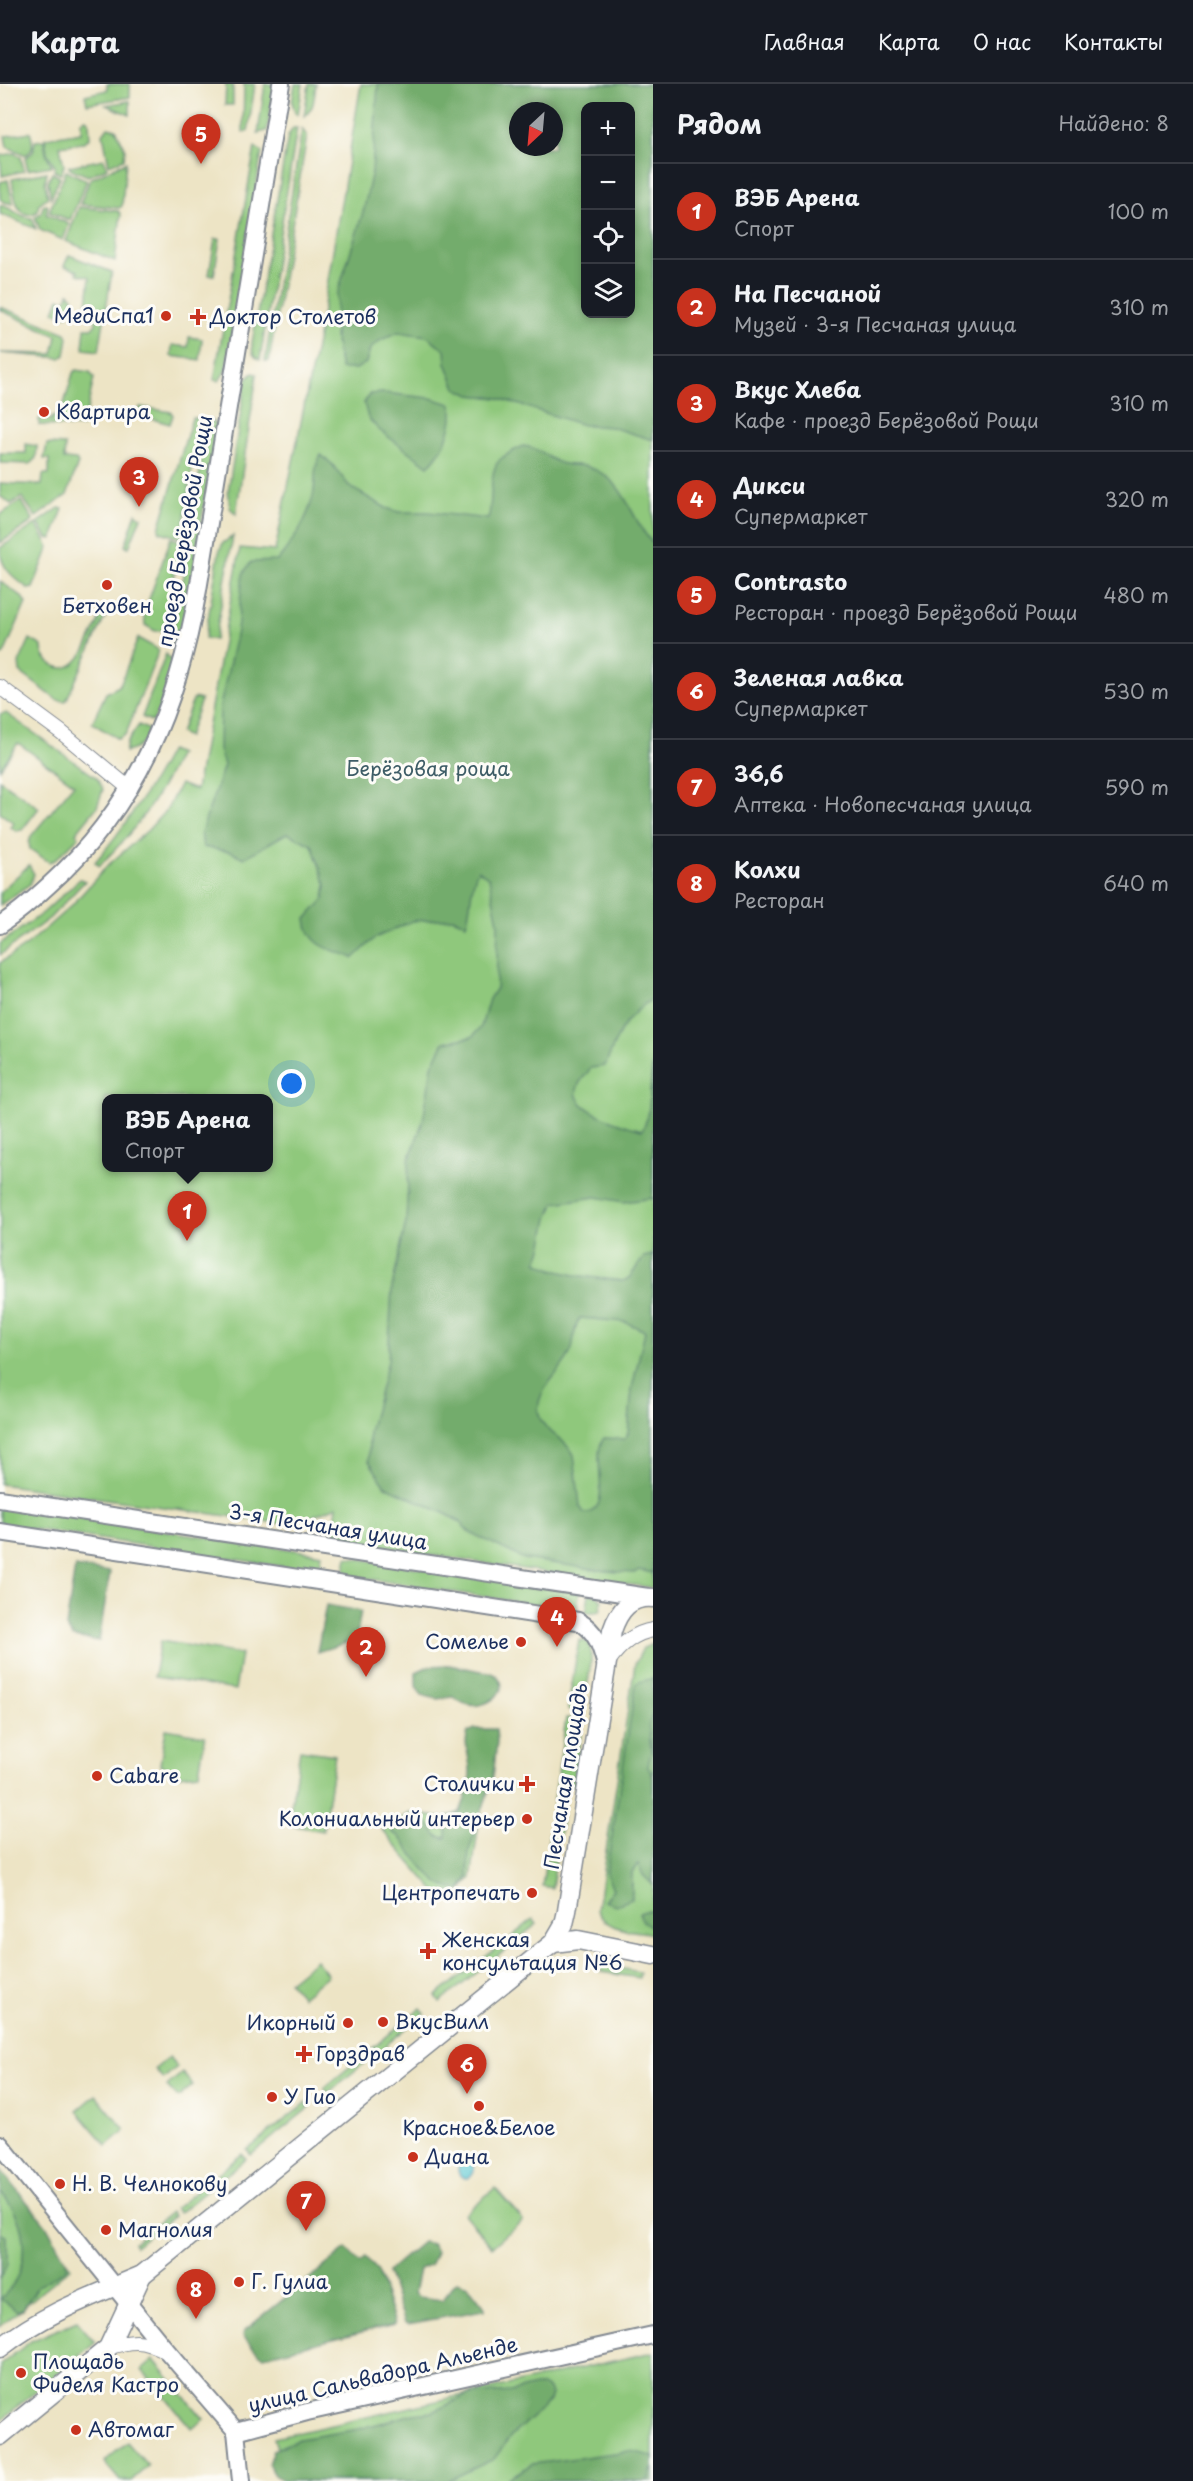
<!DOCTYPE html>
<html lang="ru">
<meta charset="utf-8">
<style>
:root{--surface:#171b24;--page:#20242c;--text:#f1f3f6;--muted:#9ea1a6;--line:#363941;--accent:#c8321e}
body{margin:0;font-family:"Playpen Sans",sans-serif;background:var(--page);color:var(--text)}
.controls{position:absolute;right:18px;top:18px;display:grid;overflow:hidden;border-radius:12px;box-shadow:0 3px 9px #0003}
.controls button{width:54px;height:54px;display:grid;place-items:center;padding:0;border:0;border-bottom:2px solid var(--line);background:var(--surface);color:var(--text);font:30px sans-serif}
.compass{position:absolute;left:509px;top:18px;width:54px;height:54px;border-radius:50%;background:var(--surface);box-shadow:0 3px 9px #0003;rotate:206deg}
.you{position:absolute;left:292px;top:1000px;width:21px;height:21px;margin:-15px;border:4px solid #fff;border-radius:50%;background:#1a73e8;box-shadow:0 0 0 9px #1a73e833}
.badge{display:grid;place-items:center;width:39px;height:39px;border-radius:50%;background:var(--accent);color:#fff;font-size:20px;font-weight:700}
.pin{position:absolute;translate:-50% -50px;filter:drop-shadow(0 2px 3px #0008)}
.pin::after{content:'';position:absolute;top:32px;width:21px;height:18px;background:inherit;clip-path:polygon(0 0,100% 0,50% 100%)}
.popup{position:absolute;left:102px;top:1010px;width:171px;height:78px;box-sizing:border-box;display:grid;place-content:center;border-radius:12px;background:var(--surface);filter:drop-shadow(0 2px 4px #0005);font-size:20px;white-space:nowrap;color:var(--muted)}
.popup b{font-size:22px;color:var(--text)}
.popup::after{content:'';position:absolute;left:50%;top:100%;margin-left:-12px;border:12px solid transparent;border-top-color:var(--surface)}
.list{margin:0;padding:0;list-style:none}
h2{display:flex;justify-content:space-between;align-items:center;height:78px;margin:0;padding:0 24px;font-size:26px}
h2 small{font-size:20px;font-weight:400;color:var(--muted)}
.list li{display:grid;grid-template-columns:39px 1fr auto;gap:18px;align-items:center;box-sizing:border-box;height:96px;padding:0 24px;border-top:2px solid var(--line)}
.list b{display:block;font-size:22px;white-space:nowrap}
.list p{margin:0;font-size:20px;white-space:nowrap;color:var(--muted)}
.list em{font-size:20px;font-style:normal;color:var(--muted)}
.icon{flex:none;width:33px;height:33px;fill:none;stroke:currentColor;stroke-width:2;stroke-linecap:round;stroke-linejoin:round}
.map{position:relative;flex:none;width:653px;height:2397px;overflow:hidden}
header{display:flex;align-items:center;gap:36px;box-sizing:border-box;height:84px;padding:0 30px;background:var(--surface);border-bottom:2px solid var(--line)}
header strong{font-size:28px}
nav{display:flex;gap:33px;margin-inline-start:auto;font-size:21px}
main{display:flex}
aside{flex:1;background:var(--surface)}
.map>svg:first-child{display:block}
.green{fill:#8fc87c;stroke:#557c6d;stroke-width:1.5;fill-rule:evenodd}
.forest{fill:#73ac6c;stroke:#476e65;stroke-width:1.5;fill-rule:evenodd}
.water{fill:#5dc9d3;stroke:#3c7c98;stroke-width:1.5}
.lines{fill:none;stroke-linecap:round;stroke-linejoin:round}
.minor-casing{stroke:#848a92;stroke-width:16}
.tertiary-casing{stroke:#848a92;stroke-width:20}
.secondary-casing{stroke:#848a92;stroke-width:21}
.minor{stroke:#fff;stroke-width:14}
.tertiary{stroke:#fff;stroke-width:16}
.secondary{stroke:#fff;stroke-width:18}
.poi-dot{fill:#c8321e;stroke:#fdfcf7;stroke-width:2}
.labels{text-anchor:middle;stroke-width:6;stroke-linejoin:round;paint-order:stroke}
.poi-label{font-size:20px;fill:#1b2f5e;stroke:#fdfcf7;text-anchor:start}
.street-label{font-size:20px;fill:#1b2f5e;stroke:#fdfcf7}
.park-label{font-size:20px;fill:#3e5d67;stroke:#fdfcf7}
</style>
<header>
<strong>Карта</strong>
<nav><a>Главная</a><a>Карта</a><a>О нас</a><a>Контакты</a></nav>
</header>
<main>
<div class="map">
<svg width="653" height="2397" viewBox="0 0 653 2397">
<rect width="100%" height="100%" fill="#fdfcf7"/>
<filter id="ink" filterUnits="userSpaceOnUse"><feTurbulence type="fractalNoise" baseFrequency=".0167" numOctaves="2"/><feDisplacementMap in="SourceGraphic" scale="12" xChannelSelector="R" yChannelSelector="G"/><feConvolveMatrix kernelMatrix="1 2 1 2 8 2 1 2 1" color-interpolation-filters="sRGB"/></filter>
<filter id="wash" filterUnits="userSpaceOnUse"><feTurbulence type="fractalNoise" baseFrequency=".008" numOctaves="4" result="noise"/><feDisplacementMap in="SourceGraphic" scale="24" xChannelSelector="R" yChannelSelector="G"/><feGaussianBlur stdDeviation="1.35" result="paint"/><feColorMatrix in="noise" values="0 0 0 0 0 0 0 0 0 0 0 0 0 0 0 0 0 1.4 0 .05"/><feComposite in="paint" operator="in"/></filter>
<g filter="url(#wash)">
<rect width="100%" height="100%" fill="#ede4c5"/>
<g class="green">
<polygon points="107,0 130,0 130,13 87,20 85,11 107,6"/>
<polygon points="226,0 233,0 233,21 225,21"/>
<polygon points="244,0 255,0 248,48 243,48"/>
<polygon points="265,0 275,0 267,47 258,49"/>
<polygon points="295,0 303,0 298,31 295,29 292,18"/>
<path d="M 309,0 L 316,0 C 314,12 315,26 304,32 Z"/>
<path d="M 361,0 L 653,0 L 653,1504 L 332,1457 L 337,1422 L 291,1441 L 0,1400 L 0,879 L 27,861 L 72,821 L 107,782 L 148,746 L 167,725 L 180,700 L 196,706 L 240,464 L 275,467 L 321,238 ZM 586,22 L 630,22 L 630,230 L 586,230 ZM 518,27 L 554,27 L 554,63 L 518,63 ZM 106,1014 L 268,1014 L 268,1084 L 106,1084 Z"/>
<polygon points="130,17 130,31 106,21"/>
<polygon points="86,35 89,38 90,54 82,59 60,62 64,82 61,90 54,87 55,82 47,69 45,54 81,48 81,37"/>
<polygon points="108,43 116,45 125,65 124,75 109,81 103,50"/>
<path d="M 293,44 L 297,44 L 260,276 C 252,272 252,267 252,259 L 288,52 Z"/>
<polygon points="302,45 307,52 269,277 265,277"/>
<path d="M 30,48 C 33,57 35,65 26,71 L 7,63 L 5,52 Z"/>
<polygon points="44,56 46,69 52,82 28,86 25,74 33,68 35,57"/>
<polygon points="255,63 262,68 226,286 219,297 214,296"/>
<polygon points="14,69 21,73 24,87 2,92 0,72"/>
<polygon points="104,75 107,84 88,92 69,84 69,82"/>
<polygon points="126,78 122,122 119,124 80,120 90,95"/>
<polygon points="66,87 87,96 70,136 49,128"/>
<path d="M 47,88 L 45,99 L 48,113 L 39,120 L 37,128 C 16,139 14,109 12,95 Z"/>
<polygon points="52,89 60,93 51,114 48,98"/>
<polygon points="8,96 13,120 4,118 0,115 0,98"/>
<path d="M 0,121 C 12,123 20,134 32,134 L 36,145 L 0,130 Z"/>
<polygon points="46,121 48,122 46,130 69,140 63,156 40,146 35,133 41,129 43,122"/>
<polygon points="79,123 118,127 121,130 115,177 66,157"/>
<polygon points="215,155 220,155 214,191 209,191"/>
<polygon points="69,171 112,188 99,267 84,265 83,263 85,244 92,244 96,240 95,231 86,229 90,193 77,190 78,187 64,182"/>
<polygon points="69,209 73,213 70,229 65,232 54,228 59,214 65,217"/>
<polygon points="0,223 66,249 68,253 65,271 61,274 0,269 53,270 57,252 0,226"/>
<polygon points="189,253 202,255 200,276 171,272 172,261 188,263"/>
<polygon points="76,286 90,288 94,294 84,340 81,343 39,341 39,335 51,336 53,332 60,334 73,289"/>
<polygon points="253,289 257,290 236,430 230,424 228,408 245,302 247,295"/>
<polygon points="140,323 171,328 173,331 170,340 138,331"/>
<polygon points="192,334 199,334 182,454 160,448 159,445"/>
<polygon points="208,335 213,337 217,342 182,556 174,560 170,558 182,503"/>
<polygon points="26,360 37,362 36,374 30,380 0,379 0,369 26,369"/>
<polygon points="47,360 65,361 64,375 76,376 78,379 67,411 36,433 22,413 11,420 0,412 0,399 42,401 43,390 49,390 49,375 44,375"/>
<polygon points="21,417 33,435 32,438 0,459 0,431"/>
<polygon points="59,424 63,425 52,455 47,454 38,439"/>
<polygon points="136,429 141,433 129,463 125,462"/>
<path d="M 36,440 L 49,463 L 33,504 L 29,505 C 14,494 0,484 0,464 Z"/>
<polygon points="233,452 215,556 205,554 219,468 223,459"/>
<polygon points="171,454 181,457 164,544 161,547 155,547 145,541 144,529"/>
<polygon points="0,497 22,513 26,519 4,570 0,572"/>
<path d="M 103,526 L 106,531 L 66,617 L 57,616 L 20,588 L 19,579 L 30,555 L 42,562 C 42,571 45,576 53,581 C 80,597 95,543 103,526 Z"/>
<polygon points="138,554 159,566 126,650 118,655 92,639 106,609 119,602 122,596"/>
<polygon points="166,570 174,579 167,605 153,638 142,633"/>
<polygon points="194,614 201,616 188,653 180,649"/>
<polygon points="6,629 97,694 103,705 97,723 76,749 79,753 55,776 49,778 30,765 29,759 31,752 74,700 18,659 0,685 0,630"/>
<path d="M 139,641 L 149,646 C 144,658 139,666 125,668 L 127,658 Z"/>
<path d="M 170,666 L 179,670 C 156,718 137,745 99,782 L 95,778 C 124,744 149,706 170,666 Z"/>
<polygon points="0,696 39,724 22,746 16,747 11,743 14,739 0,729"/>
<polygon points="29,781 34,790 30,800 0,821 0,808"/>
<polygon points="80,795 85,797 50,834 0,871 0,860 44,828"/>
<polygon points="0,1422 322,1470 319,1488 0,1440"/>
<polygon points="347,1473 580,1508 576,1527 344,1491"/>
<polygon points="589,1509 598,1512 602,1517 600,1527 586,1529"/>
<path d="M 579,1556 L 589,1558 C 594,1574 589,1589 587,1605 L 570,1611 Z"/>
<polygon points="160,1557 241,1570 235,1606 154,1593"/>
<path d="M 653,1560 L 653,1850 C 632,1846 607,1848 597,1826 L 635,1580 L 643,1564 Z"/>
<polygon points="586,1615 584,1629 568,1626 568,1623"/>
<polygon points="566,1634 583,1636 574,1701 567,1701 558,1760 548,1759"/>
<polygon points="166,1645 205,1652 199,1689 179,1691 160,1680"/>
<polygon points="300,1666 335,1671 323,1747 288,1741"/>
<polygon points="410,1729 479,1739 471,1794 459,1809 436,1808 382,1746"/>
<polygon points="546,1775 556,1776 552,1804 542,1802"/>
<polygon points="533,1835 537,1840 515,1857 511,1853"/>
<polygon points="504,1858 508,1864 440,1918 436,1912"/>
<polygon points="316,1876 328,1891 302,1913 289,1898"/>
<polygon points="602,1881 640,1888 639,1894 601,1888"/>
<polygon points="421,1924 425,1929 328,2009 324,2004"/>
<polygon points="169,1973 177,1983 163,1995 155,1985"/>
<polygon points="182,1989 193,2001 178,2014 167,2002"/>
<polygon points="96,2011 125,2046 107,2062 77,2027"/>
<polygon points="306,2019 310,2023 251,2071 247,2066"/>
<polygon points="242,2070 246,2075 179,2129 175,2124"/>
<polygon points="0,2095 71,2183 0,2243"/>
<polygon points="495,2104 523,2136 492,2163 464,2130"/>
<polygon points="171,2128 174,2132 135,2162 133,2159"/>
<polygon points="77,2237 95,2258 0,2337 0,2281 31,2257"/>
<polygon points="653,2268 653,2397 315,2397 285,2392 274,2354"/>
<polygon points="154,2276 204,2335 192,2345 142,2286"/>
<polygon points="127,2358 148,2382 131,2397 120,2397 104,2378"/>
</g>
<g class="forest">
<path d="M 378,0 L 653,0 L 653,356 L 611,343 L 583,341 L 498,314 L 470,311 L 456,304 L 446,279 L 445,266 L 427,252 L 398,248 L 381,256 L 370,265 L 366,279 L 356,285 L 341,285 L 335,255 L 337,211 L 364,125 L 372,87 ZM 586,22 L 630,22 L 630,230 L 586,230 ZM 518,27 L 554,27 L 554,63 L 518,63 Z"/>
<path d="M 384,309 L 430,314 L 451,320 C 456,340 443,369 428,382 L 379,346 L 368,334 L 364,319 L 370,310 Z"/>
<path d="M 523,362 C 541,364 544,373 560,379 C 570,382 579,380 588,383 C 627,395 629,434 653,460 L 653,914 C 621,937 620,947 605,982 L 591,984 C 586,991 574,1002 577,1012 C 582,1029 627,1042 642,1046 C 653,1028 648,1002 653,979 L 653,1114 L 624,1118 L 596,1113 L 555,1119 C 543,1137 547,1159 537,1178 C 562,1193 595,1193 623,1197 L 629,1194 L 644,1173 L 653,1171 L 653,1489 L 639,1486 L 634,1489 L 606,1487 L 524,1475 L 469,1448 L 460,1438 L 448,1431 L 385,1402 L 369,1377 L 369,1348 L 388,1277 L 392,1203 L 406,1138 L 409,1076 L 423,1037 L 432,982 L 444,958 L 472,953 L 481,943 L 489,915 L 496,904 L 498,839 L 489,794 L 478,786 C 469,804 472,822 466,840 L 453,834 L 412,837 L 375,854 L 354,874 C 330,865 309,863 306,835 L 324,815 L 326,801 L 312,761 L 287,749 L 244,774 L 231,768 L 203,763 L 201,749 L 224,681 L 219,666 L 220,622 L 237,547 L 243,490 L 251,478 L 277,477 C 293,457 307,438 313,412 C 317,395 312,387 321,371 L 332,380 L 350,403 L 386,424 L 399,428 L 428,428 L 488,435 C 494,418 487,384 502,374 C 508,369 516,366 523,362 ZM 580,1234 L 625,1238 L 645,1247 L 632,1304 L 628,1349 L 625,1355 L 604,1354 C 589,1372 616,1428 584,1429 L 580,1422 L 574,1371 C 567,1356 545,1348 540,1334 C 530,1308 565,1287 572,1265 C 575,1252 573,1246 580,1234 Z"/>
<polygon points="75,1483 110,1488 99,1557 73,1553 66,1543"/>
<polygon points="326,1521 361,1527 356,1556 317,1568"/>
<path d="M 449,1581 L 492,1589 C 518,1602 486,1628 466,1620 C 461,1619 457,1615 453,1613 L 437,1615 L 422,1611 L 416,1602 L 416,1588 L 429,1582 Z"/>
<polygon points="653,1594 653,1628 649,1641 651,1666 648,1683 653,1692 653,1801 643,1791 638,1780 632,1788 632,1815 616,1821 604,1817 613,1805 606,1790 636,1599"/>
<path d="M 475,1645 L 496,1645 L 497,1658 L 493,1693 L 469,1767 L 468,1794 L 461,1805 C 437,1811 412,1769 399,1752 L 392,1748 L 402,1738 L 416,1730 C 420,1733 426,1735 428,1739 C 434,1747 434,1753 446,1754 L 447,1733 L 460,1728 C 466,1714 470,1702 470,1686 C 470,1673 463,1660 468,1648 Z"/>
<polygon points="649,1826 653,1826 653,1845 643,1838 639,1829"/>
<path d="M 0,2085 L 46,2141 L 66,2177 L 67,2183 L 62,2188 L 38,2202 L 23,2225 L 17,2227 L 0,2215 C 33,2188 29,2136 0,2108 Z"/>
<polygon points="0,2150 7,2152 7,2180 0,2196"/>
<polygon points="422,2158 432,2160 436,2168 430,2181 419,2185 414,2209 419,2213 443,2216 452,2201 457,2198 468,2202 484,2222 484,2226 408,2240 405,2239 387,2188"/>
<polygon points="346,2165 360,2179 365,2174 378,2188 395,2240 264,2272 258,2269 243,2252 244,2247"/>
<polygon points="535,2302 543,2302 549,2305 551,2311 549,2317 511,2352 494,2375 447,2397 284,2397 275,2391 268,2380 273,2366 299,2355 359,2345 413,2330 433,2328 467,2311 511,2308"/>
<polygon points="630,2367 653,2372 653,2382 648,2397 504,2397 532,2380"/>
</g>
<circle class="water" cx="466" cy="2086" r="8"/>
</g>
<g filter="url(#ink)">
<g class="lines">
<g class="minor-casing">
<g id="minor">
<polyline points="0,603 61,648 130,705"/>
<path d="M 608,1578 C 619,1562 633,1549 653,1546"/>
<path d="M 108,2264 C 130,2256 144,2255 165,2267"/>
</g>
</g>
<g class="tertiary-casing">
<g id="tertiary">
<path d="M 0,841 C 18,829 34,815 49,801 C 138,721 178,621 198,506 L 281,0"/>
<polyline points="0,1415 648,1513"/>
<path d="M 0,1448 L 578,1537 C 597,1547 601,1563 606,1582"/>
<polyline points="0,2060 161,2260 236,2347"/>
<polyline points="236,2347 307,2328 653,2251"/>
<polyline points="236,2347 241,2397"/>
</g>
</g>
<g class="secondary-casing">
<g id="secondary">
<polyline points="553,1859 578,1856 653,1871"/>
<path d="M 0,2264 C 47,2228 88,2214 142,2191 L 553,1859 L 564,1840 L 567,1827 L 612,1547 C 619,1526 630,1512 653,1514"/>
<polyline points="0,2352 108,2264 142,2191"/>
</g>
</g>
<use href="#minor" class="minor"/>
<use href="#tertiary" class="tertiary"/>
<use href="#secondary" class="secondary"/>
</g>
</g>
<g class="poi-dot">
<circle cx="166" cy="232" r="6"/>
<path d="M195 224h6v6h6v6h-6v6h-6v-6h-6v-6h6z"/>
<circle cx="44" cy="328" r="6"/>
<circle cx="107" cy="501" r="6"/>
<circle cx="521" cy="1558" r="6"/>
<circle cx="97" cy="1692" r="6"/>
<path d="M524 1691h6v6h6v6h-6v6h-6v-6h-6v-6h6z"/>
<circle cx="527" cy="1735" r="6"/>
<circle cx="532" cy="1809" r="6"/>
<path d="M425 1858h6v6h6v6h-6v6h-6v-6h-6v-6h6z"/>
<circle cx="383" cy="1938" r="6"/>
<circle cx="348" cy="1939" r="6"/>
<path d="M301 1961h6v6h6v6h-6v6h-6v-6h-6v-6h6z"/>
<circle cx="272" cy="2013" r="6"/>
<circle cx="479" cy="2022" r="6"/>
<circle cx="413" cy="2073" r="6"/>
<circle cx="60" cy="2100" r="6"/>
<circle cx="106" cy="2146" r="6"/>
<circle cx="239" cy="2198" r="6"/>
<circle cx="21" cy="2289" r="6"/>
<circle cx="76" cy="2346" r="6"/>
</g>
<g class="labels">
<g class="poi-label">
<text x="154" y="239" text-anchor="end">МедиСпа1</text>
<text x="210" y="240">Доктор Столетов</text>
<text x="56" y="335">Квартира</text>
<text x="107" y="529" text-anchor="middle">Бетховен</text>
<text x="509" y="1565" text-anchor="end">Сомелье</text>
<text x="109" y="1699">Cabare</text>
<text x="515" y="1707" text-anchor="end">Столички</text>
<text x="515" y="1742" text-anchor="end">Колониальный интерьер</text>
<text x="520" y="1816" text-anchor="end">Центропечать</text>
<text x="442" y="1863">Женская<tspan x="442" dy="23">консультация №6</tspan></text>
<text x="395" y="1945">ВкусВилл</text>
<text x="336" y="1946" text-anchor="end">Икорный</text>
<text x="316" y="1977">Горздрав</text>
<text x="284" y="2020">У Гио</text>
<text x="479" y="2051" text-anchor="middle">Красное&amp;Белое</text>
<text x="425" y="2080">Диана</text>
<text x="72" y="2107">Н. В. Челнокову</text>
<text x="118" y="2153">Магнолия</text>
<text x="251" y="2205">Г. Гулиа</text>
<text x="33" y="2285">Площадь<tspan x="33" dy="23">Фиделя Кастро</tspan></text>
<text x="88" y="2353">Автомаг</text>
</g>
<g class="street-label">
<text transform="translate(185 447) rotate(-80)" y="7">проезд Берёзовой Рощи</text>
<text transform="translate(328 1443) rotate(9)" y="7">3-я Песчаная улица</text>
<text transform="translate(566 1692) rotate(-81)" y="7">Песчаная площадь</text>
<text transform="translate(383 2291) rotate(-13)" y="7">улица Сальвадора Альенде</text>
</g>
<g class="park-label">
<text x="428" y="692">Берёзовая роща</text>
</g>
</g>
</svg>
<div class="controls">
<button>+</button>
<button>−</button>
<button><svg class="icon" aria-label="locate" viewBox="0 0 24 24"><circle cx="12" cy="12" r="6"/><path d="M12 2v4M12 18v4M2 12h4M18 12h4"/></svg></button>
<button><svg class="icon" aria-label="layers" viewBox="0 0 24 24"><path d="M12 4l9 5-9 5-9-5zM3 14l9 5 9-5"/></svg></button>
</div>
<svg class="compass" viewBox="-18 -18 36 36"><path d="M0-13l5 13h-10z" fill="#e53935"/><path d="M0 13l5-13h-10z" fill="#9ea1a6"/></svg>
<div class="you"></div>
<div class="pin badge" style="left:187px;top:1157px">1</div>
<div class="popup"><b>ВЭБ Арена</b>Спорт</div>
<div class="pin badge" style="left:366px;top:1593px">2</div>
<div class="pin badge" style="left:139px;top:423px">3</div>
<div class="pin badge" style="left:557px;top:1563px">4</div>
<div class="pin badge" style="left:201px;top:80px">5</div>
<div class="pin badge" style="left:467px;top:2010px">6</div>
<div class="pin badge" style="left:306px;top:2147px">7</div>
<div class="pin badge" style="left:196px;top:2235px">8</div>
</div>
<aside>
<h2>Рядом<small>Найдено: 8</small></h2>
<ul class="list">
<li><span class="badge">1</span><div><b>ВЭБ Арена</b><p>Спорт</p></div><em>100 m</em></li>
<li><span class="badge">2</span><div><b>На Песчаной</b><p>Музей · 3-я Песчаная улица</p></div><em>310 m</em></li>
<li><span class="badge">3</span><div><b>Вкус Хлеба</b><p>Кафе · проезд Берёзовой Рощи</p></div><em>310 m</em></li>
<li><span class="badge">4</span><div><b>Дикси</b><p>Супермаркет</p></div><em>320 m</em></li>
<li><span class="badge">5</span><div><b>Contrasto</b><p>Ресторан · проезд Берёзовой Рощи</p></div><em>480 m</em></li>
<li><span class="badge">6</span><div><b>Зеленая лавка</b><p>Супермаркет</p></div><em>530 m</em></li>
<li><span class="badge">7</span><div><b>36,6</b><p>Аптека · Новопесчаная улица</p></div><em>590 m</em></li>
<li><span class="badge">8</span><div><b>Колхи</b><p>Ресторан</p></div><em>640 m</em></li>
</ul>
</aside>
</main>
